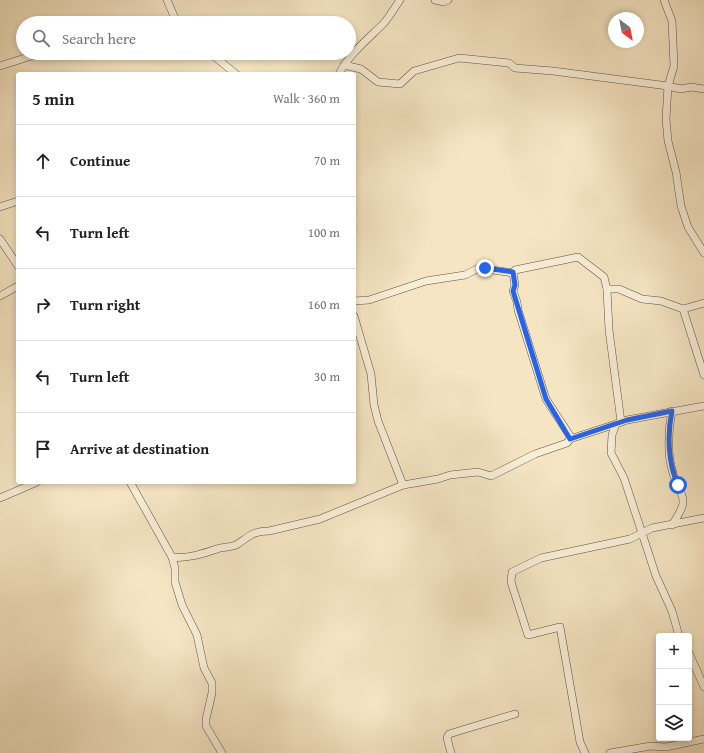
<!DOCTYPE html>
<meta charset="utf-8">
<style>
:root{--surface:#fff;--page:#f2f2f2;--text:#222;--muted:#767676;--line:#e0e0e0}
body{margin:0;font-family:"Gentium Book Plus",serif;background:var(--page);color:var(--text)}
.controls{position:absolute;right:12px;bottom:12px;display:grid;overflow:hidden;border-radius:4px;box-shadow:0 2px 6px #0003}
.controls button{width:36px;height:36px;display:grid;place-items:center;padding:0;border:0;border-bottom:1px solid var(--line);background:var(--surface);color:var(--text);font:20px sans-serif}
.compass{position:absolute;left:608px;top:12px;width:36px;height:36px;border-radius:50%;background:var(--surface);box-shadow:0 2px 6px #0003;rotate:148deg}
.stop{position:absolute;width:12px;height:12px;margin:-9px;border:3px solid #2563eb;border-radius:50%;background:#fff}
.stop.end{background:#2563eb;border-color:#fff;box-shadow:0 1px 4px #0008}
.list{margin:0;padding:0;list-style:none}
h2{display:flex;justify-content:space-between;align-items:center;height:52px;margin:0;padding:0 16px;font-size:17px}
h2 small{font-size:13px;font-weight:400;color:var(--muted)}
.list li{display:grid;grid-template-columns:26px 1fr auto;gap:12px;align-items:center;box-sizing:border-box;height:72px;padding:0 16px;border-top:1px solid var(--line)}
.list b{display:block;font-size:15px;white-space:nowrap}
.list em{font-size:13px;font-style:normal;color:var(--muted)}
.icon{flex:none;width:22px;height:22px;fill:none;stroke:currentColor;stroke-width:2;stroke-linecap:round;stroke-linejoin:round}
.map{position:relative;flex:none;width:704px;height:753px;overflow:hidden}
.search{position:absolute;background:var(--surface);box-shadow:0 2px 6px #0003;left:16px;top:16px;width:340px;height:44px;display:flex;align-items:center;gap:10px;box-sizing:border-box;padding:0 14px;border-radius:22px;color:var(--muted);font-size:15px}
.panel{position:absolute;background:var(--surface);box-shadow:0 2px 6px #0003;left:16px;top:72px;width:340px;height:412px;border-radius:4px}
.map>svg:first-child{display:block}
.lines{fill:none;stroke-linecap:round;stroke-linejoin:round}
.minor-casing{stroke:#655035;stroke-width:8}
.minor{stroke:#f8eed8;stroke-width:7}
.route{stroke:#2563eb;stroke-width:5}
</style>
<div class="map">
<svg width="704" height="753" viewBox="0 0 704 753">
<rect width="100%" height="100%" fill="#f5e5c3"/>
<filter id="stains"><feTurbulence type="fractalNoise" baseFrequency=".005" numOctaves="4"/><feColorMatrix values="0 0 0 0 .2 0 0 0 0 .09 0 0 0 0 .02 0 0 0 .5 -.17"/></filter>
<radialGradient id="worn" r=".72"><stop offset=".6" stop-color="#630" stop-opacity="0"/><stop offset="1" stop-color="#630" stop-opacity=".3"/></radialGradient>
<g class="lines">
<g class="minor-casing">
<g id="minor">
<polyline points="167,0 177,23"/>
<polyline points="435,0 444,2 448,0"/>
<polyline points="664,0 672,21 674,66 668,86 666,119 668,141 676,172 681,206 688,227 704,253"/>
<polyline points="164,23 176,22"/>
<polyline points="210,53 236,74"/>
<polyline points="344,65 361,69 378,82 400,84 414,71 459,58 509,63 515,68 553,71 668,86 681,89 691,87 704,89"/>
<polyline points="0,66 41,53"/>
<path d="M 339,74 C 350,53 368,39 384,23 C 390,16 395,7 400,0"/>
<polyline points="0,207 18,201"/>
<polyline points="0,239 18,266"/>
<polyline points="607,289 609,330 621,422"/>
<polyline points="0,296 18,286"/>
<polyline points="354,301 369,300 426,281 465,275 479,268 513,273"/>
<polyline points="683,309 704,375"/>
<polyline points="354,316 371,374 374,405 378,421 403,485"/>
<path d="M 672,411 C 668,430 667,455 673,473 C 675,483 684,493 683,503 C 682,510 676,519 672,525"/>
<polyline points="570,439 616,424"/>
<polyline points="130,482 172,557 175,568 175,582 182,605 197,635 204,668 212,683 212,693 206,719 206,726 222,753"/>
<polyline points="0,498 37,482"/>
<path d="M 172,557 C 188,559 205,553 220,548 C 225,547 231,547 236,545 C 249,537 252,531 269,531 L 320,519 L 403,485 L 438,479 L 450,475 L 478,472 L 491,476 L 535,454 L 567,443 L 570,439 L 570,436 L 546,399 L 518,310 L 517,302 L 513,291 L 515,285 L 513,273 L 515,270 L 578,257 L 604,277 L 607,289 L 619,289 L 642,299 L 661,301 L 683,309 L 704,303"/>
<polyline points="679,636 672,611 656,576 624,478 611,453 612,435 616,424 627,420 704,406"/>
<polyline points="689,653 704,687"/>
<polyline points="451,753 447,738 449,734 515,714"/>
<polyline points="585,753 580,742 560,627 528,635 511,582 512,572 541,558 630,539 652,528 704,518"/>
<polyline points="610,753 651,746 666,747 704,739"/>
</g>
</g>
<use href="#minor" class="minor"/>
</g>
<g class="lines">
<path class="route" d="M 485,268 L 513,272 L 515,285 L 513,291 L 546,399 L 570,439 L 627,420 L 672,411 C 667,435 668,463 678,485"/>
</g>
<rect width="100%" height="100%" filter="url(#stains)"/>
<rect width="100%" height="100%" fill="url(#worn)"/>
</svg>
<div class="controls">
<button>+</button>
<button>−</button>
<button><svg class="icon" aria-label="layers" viewBox="0 0 24 24"><path d="M12 4l9 5-9 5-9-5zM3 14l9 5 9-5"/></svg></button>
</div>
<svg class="compass" viewBox="-18 -18 36 36"><path d="M0-13l5 13h-10z" fill="#e53935"/><path d="M0 13l5-13h-10z" fill="#767676"/></svg>
<div class="stop" style="left:678px;top:485px"></div>
<div class="stop end" style="left:485px;top:268px"></div>
<div class="search"><svg class="icon" aria-label="search" viewBox="0 0 24 24"><circle cx="10" cy="10" r="6"/><path d="M15 15l6 6"/></svg>Search here</div>
<section class="panel">
<h2>5 min<small>Walk · 360 m</small></h2>
<ul class="list">
<li><svg class="icon" aria-label="ahead" viewBox="0 0 24 24"><path d="M12 20V5M6 11l6-6 6 6"/></svg><div><b>Continue</b></div><em>70 m</em></li>
<li><svg class="icon" aria-label="left" viewBox="0 0 24 24"><path d="M17 20v-9H6M10 6l-5 5 5 5"/></svg><div><b>Turn left</b></div><em>100 m</em></li>
<li><svg class="icon" aria-label="right" viewBox="0 0 24 24"><path d="M7 20v-9h11M14 6l5 5-5 5"/></svg><div><b>Turn right</b></div><em>160 m</em></li>
<li><svg class="icon" aria-label="left" viewBox="0 0 24 24"><path d="M17 20v-9H6M10 6l-5 5 5 5"/></svg><div><b>Turn left</b></div><em>30 m</em></li>
<li><svg class="icon" aria-label="arrive" viewBox="0 0 24 24"><path d="M6 21V4h12l-3 4 3 4H6"/></svg><div><b>Arrive at destination</b></div></li>
</ul>
</section>
</div>
